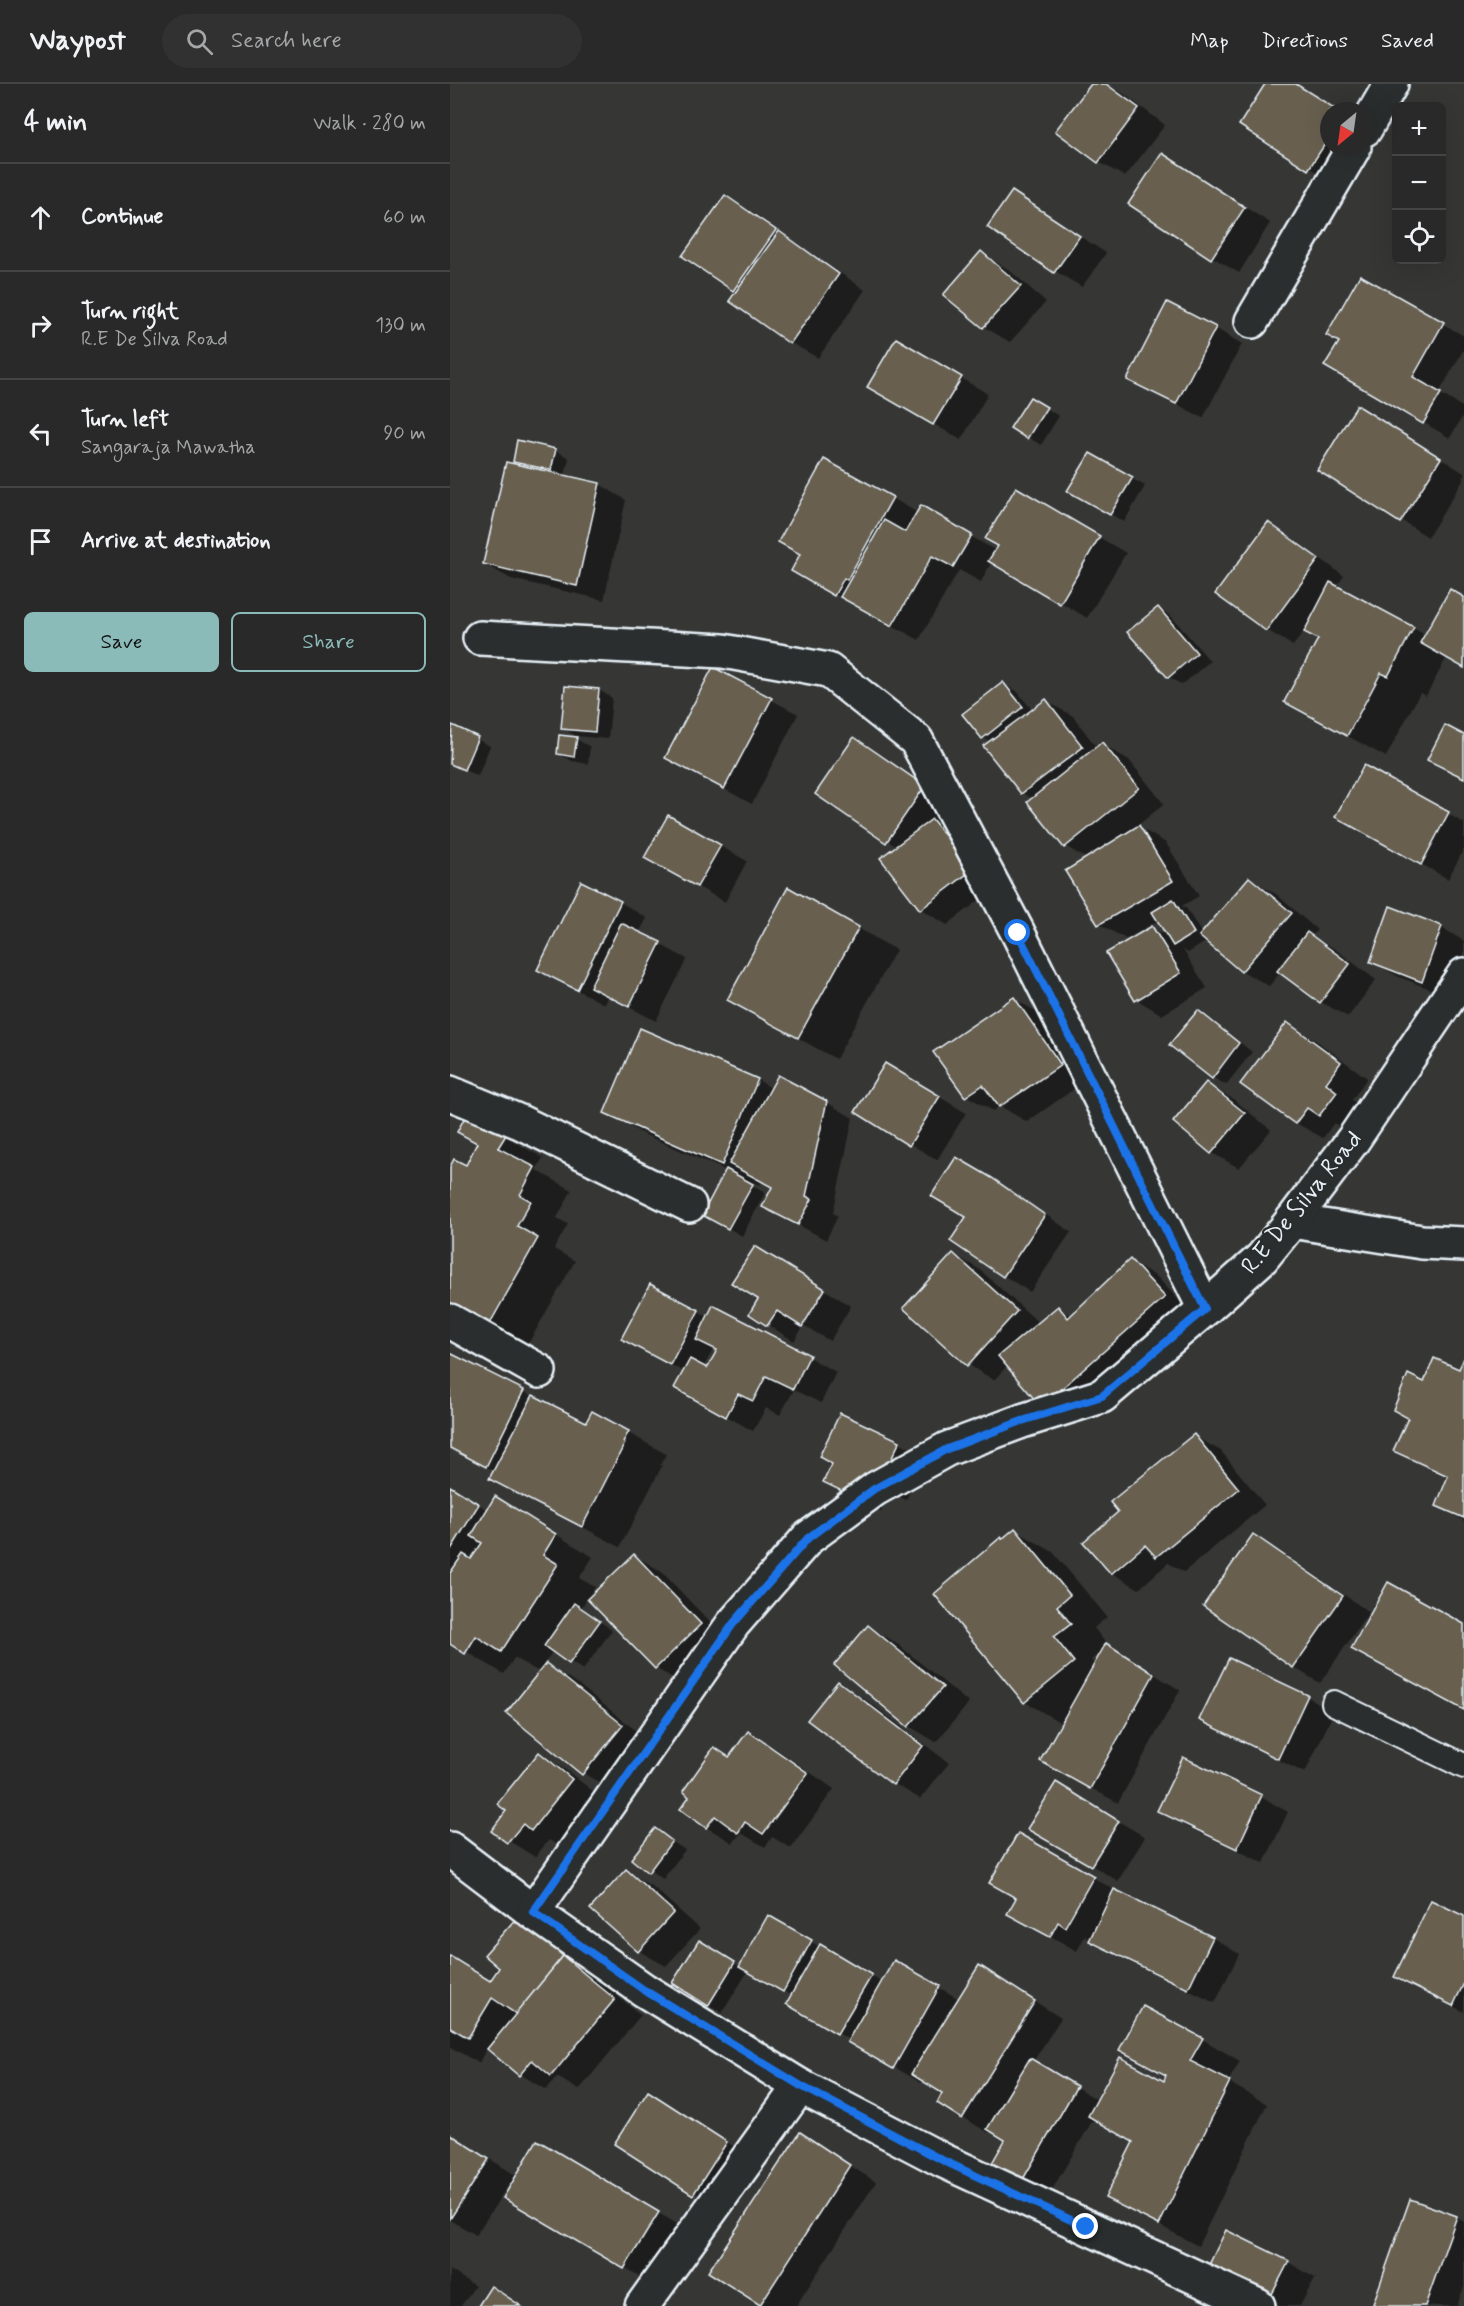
<!DOCTYPE html>
<meta charset="utf-8">
<style>
:root{--surface:#282928;--page:#303130;--text:#f1f3f6;--muted:#a5a6a8;--line:#444545;--accent:#8bbbb9}
body{margin:0;font-family:Mynerve,sans-serif;background:var(--page);color:var(--text)}
.controls{position:absolute;right:18px;top:18px;display:grid;overflow:hidden;border-radius:9px;box-shadow:0 6px 24px #0002}
.controls button{width:54px;height:54px;display:grid;place-items:center;padding:0;border:0;border-bottom:2px solid var(--line);background:var(--surface);color:var(--text);font:30px sans-serif}
.compass{position:absolute;left:870px;top:18px;width:54px;height:54px;border-radius:50%;background:var(--surface);box-shadow:0 6px 24px #0002;rotate:209deg}
.stop{position:absolute;width:18px;height:18px;margin:-14px;border:4px solid #1a73e8;border-radius:50%;background:#fff}
.stop.end{background:#1a73e8;border-color:#fff;box-shadow:0 2px 6px #0008}
.list{margin:0;padding:0;list-style:none}
h2{display:flex;justify-content:space-between;align-items:center;height:78px;margin:0;padding:0 24px;font-size:26px}
h2 small{font-size:20px;font-weight:400;color:var(--muted)}
.list li{display:grid;grid-template-columns:39px 1fr auto;gap:18px;align-items:center;box-sizing:border-box;height:108px;padding:0 24px;border-top:2px solid var(--line)}
.list b{display:block;font-size:22px;white-space:nowrap}
.list p{margin:0;font-size:20px;white-space:nowrap;color:var(--muted)}
.list em{font-size:20px;font-style:normal;color:var(--muted)}
.actions{display:flex;gap:12px;padding:18px 24px}
.actions a{flex:1;padding:14px 0;border:2px solid var(--accent);border-radius:9px;text-align:center;font-size:21px;color:var(--accent)}
.actions .main{background:var(--accent);color:#111}
.icon{flex:none;width:33px;height:33px;fill:none;stroke:currentColor;stroke-width:2;stroke-linecap:round;stroke-linejoin:round}
.map{position:relative;flex:none;width:1014px;height:2222px;overflow:hidden}
header{display:flex;align-items:center;gap:36px;box-sizing:border-box;height:84px;padding:0 30px;background:var(--surface);border-bottom:2px solid var(--line)}
header strong{font-size:28px}
nav{display:flex;gap:33px;margin-inline-start:auto;font-size:21px}
.search{width:420px;height:54px;background:var(--page);display:flex;align-items:center;gap:15px;box-sizing:border-box;padding:0 21px;border-radius:33px;color:var(--muted);font-size:22px}
main{display:flex}
aside{flex:1;background:var(--surface)}
.map>svg:first-child{display:block}
.shadow{fill:#0007;fill-rule:evenodd}
.building{fill:#675f4f;stroke:#e8f1f8;stroke-width:1.5}
.lines{fill:none;stroke-linecap:round;stroke-linejoin:round}
.service-casing{stroke:#e8f1f8;stroke-width:28}
.minor-casing{stroke:#e8f1f8;stroke-width:38}
.service{stroke:#2a2d2e;stroke-width:24}
.minor{stroke:#2a2d2e;stroke-width:33}
.route{stroke:#1a73e8;stroke-width:8}
.labels{text-anchor:middle;stroke-width:4.5;stroke-linejoin:round;paint-order:stroke}
.street-label{font-size:24px;fill:#e8f1f8;stroke:#2a2d2e}
</style>
<header>
<strong>Waypost</strong>
<div class="search"><svg class="icon" aria-label="search" viewBox="0 0 24 24"><circle cx="10" cy="10" r="6"/><path d="M15 15l6 6"/></svg>Search here</div>
<nav><a>Map</a><a>Directions</a><a>Saved</a></nav>
</header>
<main>
<aside>
<h2>4 min<small>Walk · 280 m</small></h2>
<ul class="list">
<li><svg class="icon" aria-label="ahead" viewBox="0 0 24 24"><path d="M12 20V5M6 11l6-6 6 6"/></svg><div><b>Continue</b></div><em>60 m</em></li>
<li><svg class="icon" aria-label="right" viewBox="0 0 24 24"><path d="M7 20v-9h11M14 6l5 5-5 5"/></svg><div><b>Turn right</b><p>R.E De Silva Road</p></div><em>130 m</em></li>
<li><svg class="icon" aria-label="left" viewBox="0 0 24 24"><path d="M17 20v-9H6M10 6l-5 5 5 5"/></svg><div><b>Turn left</b><p>Sangaraja Mawatha</p></div><em>90 m</em></li>
<li><svg class="icon" aria-label="arrive" viewBox="0 0 24 24"><path d="M6 21V4h12l-3 4 3 4H6"/></svg><div><b>Arrive at destination</b></div></li>
</ul>
<div class="actions"><a class="main">Save</a><a>Share</a></div>
</aside>
<div class="map">
<svg width="1014" height="2222" viewBox="0 0 1014 2222">
<rect width="100%" height="100%" fill="#363735"/>
<filter id="ink" filterUnits="userSpaceOnUse"><feTurbulence type="fractalNoise" baseFrequency=".0167" numOctaves="2"/><feDisplacementMap in="SourceGraphic" scale="12" xChannelSelector="R" yChannelSelector="G"/><feConvolveMatrix kernelMatrix="1 2 1 2 8 2 1 2 1" color-interpolation-filters="sRGB"/></filter>
<g filter="url(#ink)">
<g class="shadow">
<polygon points="643,0 656,0 674,10 715,41 675,93 649,78"/>
<polygon points="817,0 845,0 888,27 879,27 879,63 910,63 886,100 791,40"/>
<polygon points="713,71 820,139 789,189 762,173"/>
<polygon points="562,109 656,169 632,203 605,187"/>
<polygon points="275,113 302,128 415,206 368,274 341,259 281,217 288,208 234,172"/>
<polygon points="531,169 558,185 596,218 560,258 534,243"/>
<polygon points="911,193 1014,252 1014,265 989,309 1014,324 1014,330 1000,354 876,282 891,258"/>
<polygon points="765,244 792,260 753,334 679,295"/>
<polygon points="446,256 538,310 511,356 419,302"/>
<polygon points="580,315 609,332 591,361 562,343"/>
<polygon points="934,339 1014,389 1014,395 978,453 869,385"/>
<polygon points="105,366 119,374 115,392 149,400 176,416 154,516 61,495 34,480 74,382 64,377"/>
<polygon points="641,371 695,402 674,438 619,406"/>
<polygon points="567,405 676,469 637,534 542,477 531,498 509,486 469,556 370,502 442,414 468,429 471,423 546,467"/>
<polygon points="818,440 845,456 894,492 886,503 976,551 1014,515 1014,582 997,573 976,612 970,609 936,673 874,639 869,555 855,546 843,562 817,546 767,510"/>
<polygon points="708,524 721,532 760,577 732,601 719,593"/>
<polygon points="263,585 348,630 302,720 217,674"/>
<polygon points="553,600 567,607 583,627 596,617 623,632 647,664 652,660 679,676 714,720 687,742 716,759 749,812 732,822 736,824 752,850 799,795 826,810 867,846 862,852 885,865 926,896 898,933 871,918 831,888 819,902 792,887 757,857 738,869 733,866 757,904 712,931 686,915 702,844 720,854 709,836 676,855 649,840 637,775 615,762 583,715 572,709 541,658 533,654"/>
<polygon points="149,606 162,614 158,655 126,652 112,644"/>
<polygon points="2,643 40,662 28,692 0,680 0,649"/>
<polygon points="126,655 140,663 138,680 122,677 108,670"/>
<polygon points="404,655 431,671 501,719 487,739 509,752 548,802 497,841 471,825 447,763 367,710"/>
<polygon points="914,683 1014,739 1014,765 998,795 914,748"/>
<polygon points="270,762 297,777 275,818 223,789"/>
<polygon points="170,818 197,834 189,849 237,875 206,937 158,912 154,920 89,886"/>
<polygon points="941,824 992,844 1014,857 1014,871 999,912 949,893 922,878"/>
<polygon points="408,844 446,866 386,975 317,937"/>
<polygon points="564,915 591,930 637,996 577,1038 550,1022 543,1027 517,1012"/>
<polygon points="748,928 762,936 802,968 776,1001 762,993"/>
<polygon points="837,940 864,955 917,994 902,1016 913,1024 897,1047 884,1039 873,1054 846,1039"/>
<polygon points="191,946 308,996 323,1005 376,1018 403,1034 383,1129 388,1132 376,1156 314,1122 323,1103 312,1097 310,1101 296,1096 295,1097 315,1109 292,1152 254,1130 277,1087 193,1050 156,1028"/>
<polygon points="462,996 516,1029 487,1076 407,1028"/>
<polygon points="757,1000 783,1015 821,1046 789,1084 762,1069 725,1038"/>
<polygon points="18,1031 93,1074 86,1086 122,1106 107,1134 118,1140 104,1165 125,1177 77,1262 0,1217 0,1086 16,1083 29,1059"/>
<polygon points="506,1075 569,1112 621,1148 580,1208 554,1192 502,1156 518,1133"/>
<polygon points="504,1170 530,1186 589,1239 608,1224 622,1232 681,1177 707,1193 741,1229 619,1337 558,1281 544,1296 517,1280"/>
<polygon points="332,1179 401,1222 380,1257 354,1242 344,1257 318,1241 310,1215"/>
<path d="M 264,1223 L 386,1288 L 371,1319 L 344,1306 L 330,1331 L 316,1324 L 303,1347 L 253,1319 L 234,1288 L 199,1269 L 248,1227 L 259,1233 ZM 264,1264 L 268,1267 L 258,1286 L 253,1284 Z"/>
<polygon points="0,1270 137,1340 143,1329 216,1370 210,1381 212,1382 170,1463 41,1394 44,1387 0,1365"/>
<polygon points="1014,1278 1014,1437 988,1422 999,1395 945,1366 975,1300 1010,1287"/>
<polygon points="744,1352 771,1367 815,1421 734,1488 718,1479 689,1505 662,1489 635,1458 670,1428"/>
<polygon points="449,1358 476,1373 456,1416 440,1408 431,1428 375,1398 384,1380"/>
<polygon points="0,1403 38,1426 46,1414 143,1473 129,1494 145,1503 131,1524 162,1546 133,1586 103,1567 94,1580 124,1597 199,1657 160,1705 133,1689 58,1629 91,1589 64,1574 54,1590 0,1558"/>
<path d="M 565,1446 L 603,1468 L 657,1533 L 644,1544 L 658,1562 L 730,1606 L 668,1719 L 619,1692 L 613,1640 L 575,1618 L 552,1456 ZM 654,1565 L 645,1581 L 641,1576 Z"/>
<polygon points="804,1452 830,1467 919,1528 870,1599 843,1583"/>
<polygon points="185,1472 211,1487 277,1556 232,1599 205,1584"/>
<polygon points="418,1543 445,1558 519,1619 486,1658 459,1642 386,1581"/>
<polygon points="780,1576 858,1613 884,1628 855,1689 777,1651 751,1636"/>
<polygon points="388,1599 415,1615 499,1679 470,1715 443,1699"/>
<polygon points="298,1649 325,1664 384,1705 341,1764 322,1753 315,1763 291,1749 283,1759 256,1743 280,1674"/>
<polygon points="89,1670 116,1686 148,1711 108,1761 99,1756 85,1773 43,1747 58,1727"/>
<polygon points="734,1675 811,1713 838,1728 814,1779 735,1742 709,1726"/>
<polygon points="633,1716 695,1753 668,1797 641,1781"/>
<polygon points="205,1746 235,1766 213,1795 183,1775"/>
<polygon points="568,1751 670,1809 763,1854 789,1870 765,1919 667,1872 635,1852 627,1867 586,1844"/>
<polygon points="176,1787 203,1803 250,1845 216,1882 189,1867"/>
<polygon points="318,1833 433,1899 445,1878 509,1915 530,1883 611,1934 583,1978 648,2016 714,1999 717,1992 671,1966 752,1955 790,1977 778,1998 817,2020 748,2162 657,2113 685,2058 644,2034 599,2111 544,2079 557,2055 541,2046 539,2049 512,2033 494,2009 473,1996 471,1999 338,1919 342,1912 298,1887 272,1929 224,1899 249,1858 291,1883"/>
<polygon points="1014,1834 1014,1928 946,1892"/>
<polygon points="106,1856 150,1895 149,1897 191,1931 129,2006 107,1993 96,2006 70,1990 37,1963 29,1979 0,1963 0,1873 41,1898 51,1884 36,1871"/>
<polygon points="225,2024 303,2075 271,2125 166,2059"/>
<polygon points="0,2050 67,2092 87,2058 234,2144 201,2199 55,2113 61,2102 59,2100 26,2151 0,2136"/>
<polygon points="350,2050 426,2098 346,2222 315,2222 260,2187"/>
<polygon points="1006,2133 1014,2138 1014,2203 1007,2222 929,2222"/>
<polygon points="838,2178 865,2194 850,2222 830,2222 785,2200"/>
<polygon points="0,2186 25,2202 11,2222 0,2222"/>
</g>
<g class="building">
<polygon points="641,0 656,0 689,24 648,79 605,47"/>
<polygon points="815,0 846,0 889,27 879,27 879,54 858,86 789,41"/>
<polygon points="712,69 795,123 761,175 678,120"/>
<polygon points="562,107 630,152 604,189 537,143"/>
<polygon points="275,111 326,146 283,207 232,172"/>
<polygon points="329,147 389,190 340,260 279,217"/>
<polygon points="531,167 571,202 533,244 493,211"/>
<polygon points="910,191 994,238 963,293 991,309 973,340 874,282 889,258 876,251"/>
<polygon points="717,218 766,243 726,320 677,296"/>
<polygon points="446,254 512,293 483,341 417,303"/>
<polygon points="580,313 597,323 577,355 560,344"/>
<polygon points="907,321 991,374 950,439 867,386"/>
<polygon points="67,356 106,365 101,386 63,378"/>
<polygon points="640,369 683,393 660,431 617,407"/>
<polygon points="374,375 443,413 397,496 394,494 384,512 341,487 350,470 328,458"/>
<polygon points="56,378 150,399 127,502 33,480"/>
<polygon points="566,403 650,452 610,520 538,477 548,462 535,455"/>
<polygon points="471,421 522,451 503,483 482,472 442,542 390,513 434,436 455,448"/>
<polygon points="818,438 869,475 816,547 765,510"/>
<polygon points="880,498 964,543 938,592 931,589 897,652 834,618 868,555 854,548"/>
<polygon points="1000,505 1014,513 1014,584 970,559"/>
<polygon points="708,523 747,569 718,594 677,548"/>
<polygon points="263,583 322,614 274,705 215,674"/>
<polygon points="553,598 573,623 532,655 512,630"/>
<polygon points="115,602 149,605 145,648 111,645"/>
<polygon points="596,615 633,663 571,710 533,662"/>
<polygon points="2,641 28,653 14,686 0,680"/>
<polygon points="995,641 1014,651 1014,694 977,676"/>
<polygon points="109,651 127,653 124,673 107,670"/>
<polygon points="404,653 475,702 436,759 365,710"/>
<polygon points="652,658 689,704 614,764 577,718"/>
<polygon points="914,681 999,728 971,781 885,733"/>
<polygon points="218,731 271,761 247,803 194,774"/>
<polygon points="482,735 522,786 470,826 430,774"/>
<polygon points="689,741 723,797 648,841 615,787"/>
<polygon points="799,793 842,829 791,888 749,852"/>
<polygon points="131,797 171,817 127,906 87,886"/>
<polygon points="338,803 409,843 348,954 277,916"/>
<polygon points="723,815 744,849 723,862 702,828"/>
<polygon points="940,822 992,842 972,898 920,878"/>
<polygon points="171,839 211,858 179,923 140,903"/>
<polygon points="702,842 731,889 685,917 656,869"/>
<polygon points="857,848 900,880 870,919 827,887"/>
<polygon points="564,913 611,981 549,1023 533,1001 515,1013 483,968"/>
<polygon points="748,926 789,959 762,995 719,961"/>
<polygon points="837,938 891,978 876,999 887,1008 869,1032 857,1024 845,1040 790,1000"/>
<polygon points="190,944 308,995 272,1081 154,1029"/>
<polygon points="435,979 490,1012 459,1062 405,1028"/>
<polygon points="328,991 377,1017 356,1112 362,1115 348,1141 312,1123 322,1103 279,1080"/>
<polygon points="756,998 795,1029 761,1070 723,1038"/>
<polygon points="17,1029 56,1051 48,1064 85,1083 70,1111 81,1117 67,1142 88,1154 39,1241 0,1219 0,1083 4,1075 16,1081 27,1059 7,1048"/>
<polygon points="506,1073 542,1094 595,1131 553,1193 500,1157 516,1133 481,1112"/>
<polygon points="276,1085 303,1100 278,1145 252,1131"/>
<polygon points="305,1162 375,1205 352,1243 327,1227 317,1242 299,1230 308,1215 281,1199"/>
<polygon points="503,1169 567,1227 517,1282 453,1224"/>
<polygon points="680,1175 715,1213 591,1323 548,1272 608,1222 618,1234"/>
<polygon points="200,1200 249,1226 220,1281 171,1255"/>
<polygon points="263,1221 360,1271 343,1305 316,1292 303,1317 288,1310 276,1333 224,1304 240,1275 257,1284 267,1266 246,1256"/>
<polygon points="0,1269 74,1306 36,1383 0,1364"/>
<polygon points="984,1274 1009,1285 1014,1274 1014,1434 986,1422 998,1392 943,1367 958,1334 943,1326 958,1290 974,1298"/>
<polygon points="83,1311 136,1338 142,1327 179,1347 173,1358 175,1359 132,1443 39,1395"/>
<polygon points="390,1329 450,1357 428,1402 404,1413 373,1398 382,1380 369,1373"/>
<polygon points="744,1350 789,1405 706,1473 695,1461 661,1490 633,1458 668,1428 660,1418"/>
<polygon points="0,1402 29,1420 0,1467"/>
<polygon points="45,1412 106,1450 93,1471 108,1480 51,1568 26,1552 15,1570 0,1560 0,1489 13,1470 21,1475 32,1459 21,1452"/>
<polygon points="565,1444 620,1511 607,1522 621,1540 604,1553 624,1578 574,1619 484,1510 551,1453 552,1455"/>
<polygon points="803,1450 893,1512 843,1584 753,1522"/>
<polygon points="184,1470 251,1540 205,1585 137,1515"/>
<polygon points="938,1498 1014,1540 1014,1626 901,1565"/>
<polygon points="124,1519 150,1537 119,1580 94,1562"/>
<polygon points="418,1541 493,1603 458,1643 384,1581"/>
<polygon points="656,1559 704,1590 640,1705 590,1677"/>
<polygon points="779,1574 858,1611 828,1675 749,1636"/>
<polygon points="96,1579 173,1641 132,1691 56,1629"/>
<polygon points="388,1597 473,1662 443,1701 357,1636"/>
<polygon points="298,1647 358,1689 313,1750 295,1738 288,1749 265,1732 256,1744 230,1725 239,1713 233,1707 264,1663 279,1673"/>
<polygon points="89,1668 122,1695 81,1747 73,1740 57,1759 41,1747 56,1727 47,1720"/>
<polygon points="733,1673 812,1711 787,1765 707,1727"/>
<polygon points="606,1698 669,1737 641,1782 577,1745"/>
<polygon points="205,1744 222,1757 198,1789 181,1775"/>
<polygon points="568,1749 644,1792 615,1843 608,1838 600,1853 557,1830 566,1814 539,1799"/>
<polygon points="176,1785 224,1828 188,1868 140,1825"/>
<polygon points="664,1805 763,1853 738,1905 639,1857"/>
<polygon points="981,1816 1014,1832 1014,1899 1003,1922 944,1893"/>
<polygon points="318,1831 362,1856 333,1908 289,1883"/>
<polygon points="68,1832 113,1872 66,1930 42,1914 18,1954 0,1943 0,1872 40,1897 49,1884 34,1871"/>
<polygon points="249,1856 285,1878 258,1922 222,1899"/>
<polygon points="370,1860 422,1891 387,1950 336,1920"/>
<polygon points="113,1872 165,1915 101,1992 82,1976 69,1992 37,1965"/>
<polygon points="444,1876 490,1902 443,1985 397,1958"/>
<polygon points="529,1881 585,1917 512,2035 487,2019 492,2009 461,1990"/>
<polygon points="693,1922 753,1954 740,1977 780,1997 709,2141 655,2114 683,2058 638,2032 670,1973 714,1997 716,1991 669,1966"/>
<polygon points="580,1974 627,2002 572,2097 542,2079 555,2056 537,2045"/>
<polygon points="198,2007 277,2058 243,2111 164,2060"/>
<polygon points="350,2048 400,2081 310,2221 258,2188"/>
<polygon points="0,2050 39,2075 0,2135"/>
<polygon points="87,2056 209,2128 174,2185 53,2114"/>
<polygon points="960,2115 1007,2132 975,2222 928,2222 923,2220"/>
<polygon points="776,2146 839,2177 819,2216 757,2185"/>
<polygon points="41,2202 71,2222 28,2222"/>
</g>
<g class="lines">
<g class="service-casing">
<polyline id="service" points="884,1619 1014,1682"/>
</g>
<g class="minor-casing">
<g id="minor">
<polyline points="915,45 941,0"/>
<polyline points="802,237 904,63"/>
<polyline points="30,554 273,567 378,586 466,656 568,849 755,1225"/>
<polyline points="0,1009 70,1038 239,1121"/>
<polyline points="842,1137 972,1158 1014,1160"/>
<polyline points="0,1237 89,1287"/>
<polyline points="0,1765 83,1828 194,1906 350,2002 494,2077 808,2222"/>
<polyline points="83,1828 283,1540 358,1454 425,1405 497,1365 572,1337 652,1312 755,1225 812,1174 842,1137 903,1056 1014,891"/>
<polyline points="192,2222 350,2002"/>
</g>
</g>
<use href="#service" class="service"/>
<use href="#minor" class="minor"/>
</g>
</g>
<g class="lines" filter="url(#ink)">
<polyline class="route" points="568,849 755,1225 652,1312 572,1337 497,1365 424,1405 358,1454 283,1540 83,1828 194,1906 351,2002 494,2077 636,2143"/>
</g>
<g class="labels">
<g class="street-label">
<text transform="translate(851 1118) rotate(-51)" y="8">R.E De Silva Road</text>
</g>
</g>
</svg>
<div class="controls">
<button>+</button>
<button>−</button>
<button><svg class="icon" aria-label="locate" viewBox="0 0 24 24"><circle cx="12" cy="12" r="6"/><path d="M12 2v4M12 18v4M2 12h4M18 12h4"/></svg></button>
</div>
<svg class="compass" viewBox="-18 -18 36 36"><path d="M0-13l5 13h-10z" fill="#e53935"/><path d="M0 13l5-13h-10z" fill="#a5a6a8"/></svg>
<div class="stop" style="left:568px;top:849px"></div>
<div class="stop end" style="left:636px;top:2143px"></div>
</div>
</main>
